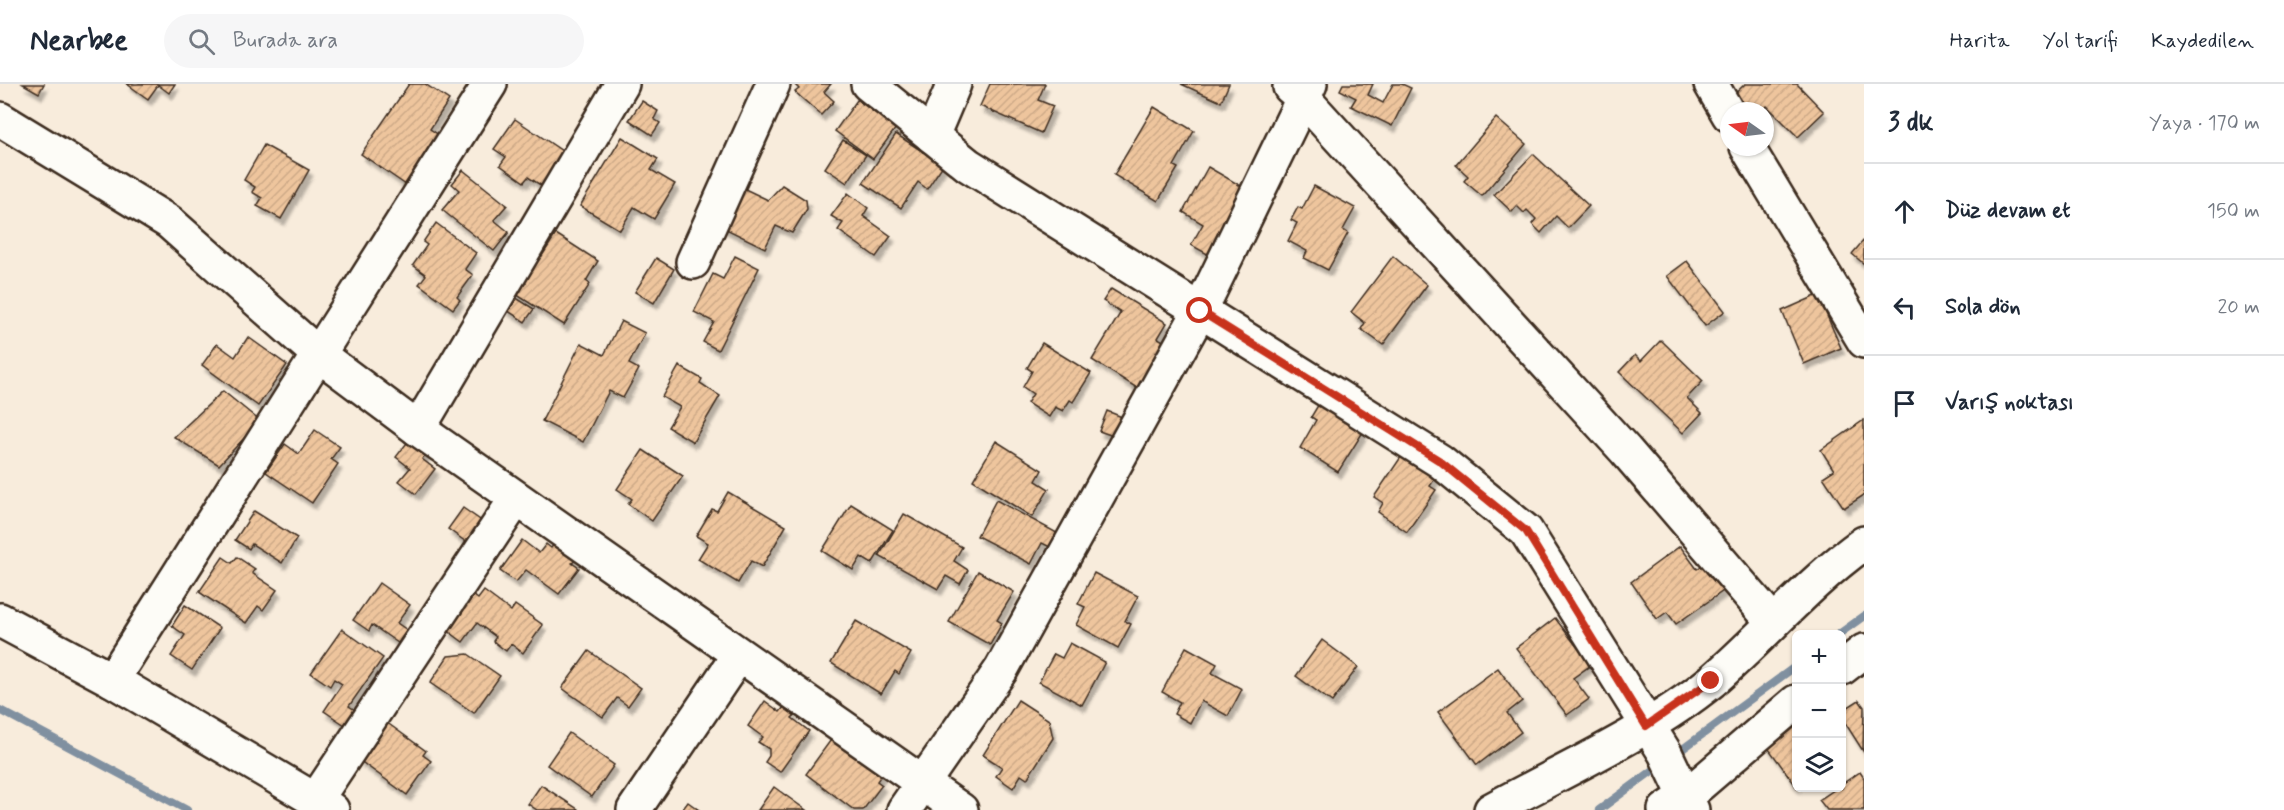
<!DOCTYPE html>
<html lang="tr">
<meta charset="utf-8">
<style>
:root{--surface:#fff;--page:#f6f6f7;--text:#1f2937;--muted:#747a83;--line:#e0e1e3}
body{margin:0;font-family:Mynerve,sans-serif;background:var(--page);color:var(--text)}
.controls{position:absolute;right:18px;bottom:18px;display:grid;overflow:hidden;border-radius:9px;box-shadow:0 2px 4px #0004}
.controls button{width:54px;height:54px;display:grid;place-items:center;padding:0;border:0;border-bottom:2px solid var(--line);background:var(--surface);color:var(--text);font:30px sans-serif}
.compass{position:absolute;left:1720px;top:18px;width:54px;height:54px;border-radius:50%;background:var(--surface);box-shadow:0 2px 4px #0004;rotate:284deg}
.stop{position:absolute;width:18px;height:18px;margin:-14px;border:4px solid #c8321e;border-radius:50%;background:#fff}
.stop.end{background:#c8321e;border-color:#fff;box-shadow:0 2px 6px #0008}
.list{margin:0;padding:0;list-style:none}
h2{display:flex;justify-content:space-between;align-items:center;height:78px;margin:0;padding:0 24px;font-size:26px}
h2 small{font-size:20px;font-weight:400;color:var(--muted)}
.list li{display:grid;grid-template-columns:39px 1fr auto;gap:18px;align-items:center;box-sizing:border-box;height:96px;padding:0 24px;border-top:2px solid var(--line)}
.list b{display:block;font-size:22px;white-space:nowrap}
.list em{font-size:20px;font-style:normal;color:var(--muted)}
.icon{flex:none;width:33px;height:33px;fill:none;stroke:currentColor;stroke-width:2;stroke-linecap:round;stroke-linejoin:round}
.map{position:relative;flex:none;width:1864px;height:726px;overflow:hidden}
header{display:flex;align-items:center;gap:36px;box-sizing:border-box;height:84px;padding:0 30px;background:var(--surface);border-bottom:2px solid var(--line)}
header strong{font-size:28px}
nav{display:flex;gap:33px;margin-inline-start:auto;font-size:21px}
.search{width:420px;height:54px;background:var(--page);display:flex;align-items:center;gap:15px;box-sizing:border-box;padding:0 21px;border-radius:33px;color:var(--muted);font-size:22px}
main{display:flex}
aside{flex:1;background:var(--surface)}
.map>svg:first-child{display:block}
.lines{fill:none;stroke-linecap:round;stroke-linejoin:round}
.stream{stroke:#8090a0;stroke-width:8}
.building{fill:url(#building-hatch);stroke:#3b2a1e;stroke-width:1.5;filter:url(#shadow)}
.minor-casing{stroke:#3b2a1e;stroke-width:38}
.minor{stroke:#fdfcf7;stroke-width:33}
.route{stroke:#c8321e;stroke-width:8}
</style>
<header>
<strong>Nearbee</strong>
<div class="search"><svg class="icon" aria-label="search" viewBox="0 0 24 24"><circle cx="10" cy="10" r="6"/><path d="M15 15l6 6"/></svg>Burada ara</div>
<nav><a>Harita</a><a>Yol tarifi</a><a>Kaydedilen</a></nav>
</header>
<main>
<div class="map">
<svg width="1864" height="726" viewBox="0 0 1864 726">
<defs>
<pattern id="building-hatch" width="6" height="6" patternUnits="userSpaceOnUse" patternTransform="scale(1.5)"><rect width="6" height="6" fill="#eec59d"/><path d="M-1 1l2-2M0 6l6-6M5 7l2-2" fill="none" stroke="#cda987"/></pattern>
<filter id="shadow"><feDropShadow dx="3.5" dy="6" stdDeviation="1.5" flood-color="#0004"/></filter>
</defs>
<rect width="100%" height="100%" fill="#f8ecdc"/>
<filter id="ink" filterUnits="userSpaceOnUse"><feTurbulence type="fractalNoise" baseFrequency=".0167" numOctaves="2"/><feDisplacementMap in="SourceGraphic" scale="12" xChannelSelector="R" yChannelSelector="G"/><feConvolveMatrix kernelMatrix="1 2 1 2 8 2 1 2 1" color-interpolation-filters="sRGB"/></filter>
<g filter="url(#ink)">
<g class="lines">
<g class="stream">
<polyline points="1839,550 1864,532"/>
<polyline points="0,626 187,726"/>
<polyline points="1673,672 1796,582"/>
<polyline points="1599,726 1663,679"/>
</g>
</g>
<g class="building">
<polygon points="23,0 44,0 39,9"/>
<polygon points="127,0 175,0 169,9 158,1 148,15"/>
<polygon points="409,0 425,0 449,16 430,45 442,53 409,103 361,70"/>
<polygon points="794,0 831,0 824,8 834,17 821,31 795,8 799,5"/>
<polygon points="990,0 1045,0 1038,16 1053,22 1041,49 980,22"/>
<polygon points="1181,0 1229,0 1221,18"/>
<polygon points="1343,0 1373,0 1368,11 1383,19 1393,0 1402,0 1411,4 1392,42 1351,22 1356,14 1340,6"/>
<polygon points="1745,0 1797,0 1824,28 1798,53 1767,22 1762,27 1739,27 1728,16"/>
<polygon points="857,16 896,44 873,75 835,47"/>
<polygon points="642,17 658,27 654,35 660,39 652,51 629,36"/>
<polygon points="1154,23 1194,47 1174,82 1178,84 1158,117 1114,91"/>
<polygon points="1496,34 1526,60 1482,112 1464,97 1468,92 1456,81"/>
<polygon points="515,35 565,69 542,102 528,93 524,98 500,81 506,73 494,65"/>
<polygon points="896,50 943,81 927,105 918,98 901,124 863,99"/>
<polygon points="622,53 658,75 651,86 675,100 654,135 634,123 620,146 580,122"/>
<polygon points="843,56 866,71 847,99 825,84"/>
<polygon points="264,61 309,86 281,135 257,122 262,114 252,108 255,103 244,96"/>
<polygon points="1533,70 1589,122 1568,144 1556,132 1541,149 1532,140 1536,135 1527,126 1524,129 1517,122 1512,128 1494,111"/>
<polygon points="1208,83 1248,106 1211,172 1191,161 1203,140 1183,128"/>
<polygon points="463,86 507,121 494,136 509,148 494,167 442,126 459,106 452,100"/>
<polygon points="782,101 806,116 807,125 792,149 776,142 765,164 722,143 741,103 768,116"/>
<polygon points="1314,102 1355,124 1343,146 1348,149 1328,186 1304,174 1307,167 1288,157 1297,139 1291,136 1298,123 1302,125"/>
<polygon points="848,109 868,124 863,132 891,152 876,173 838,146 843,139 831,132"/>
<polygon points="436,139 476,169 465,185 473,191 457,213 460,216 453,225 419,200 426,191 413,181 427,161 423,158"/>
<polygon points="556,150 598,177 586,197 590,200 564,241 514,209 539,169 542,172"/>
<polygon points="1864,156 1864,180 1852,170"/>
<polygon points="735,172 759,184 718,266 703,258 714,238 694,228 713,190 723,195"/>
<polygon points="1393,172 1427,201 1383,261 1361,245 1365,239 1351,228"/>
<polygon points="656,174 674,185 654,219 635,208"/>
<polygon points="1687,177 1725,227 1705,242 1667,192"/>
<polygon points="1111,205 1167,239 1158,254 1165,258 1137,304 1092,276 1121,228 1103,217"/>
<polygon points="1818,211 1841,264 1804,280 1782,227"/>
<polygon points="513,212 534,225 525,238 505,225"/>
<polygon points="621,237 645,249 629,280 639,285 623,314 609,307 583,358 542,337 581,259 604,271"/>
<polygon points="248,253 287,281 258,322 202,281 217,260 235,273"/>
<polygon points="1661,256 1703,297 1687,314 1702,329 1683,349 1619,288 1635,271 1641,277"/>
<polygon points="1042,259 1091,289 1073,318 1070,316 1063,327 1055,323 1049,333 1027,319 1033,310 1023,303 1032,287 1027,284"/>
<polygon points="679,282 702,295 700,299 720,312 693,358 668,343 680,323 662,313"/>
<polygon points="223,307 260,337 219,381 174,353"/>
<polygon points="1323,313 1368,340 1338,388 1300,364 1316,336 1311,333"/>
<polygon points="1107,327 1127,335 1119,354 1099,347"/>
<polygon points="1864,336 1864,411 1844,424 1823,393 1834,386 1821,366"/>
<polygon points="315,346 340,363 331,375 338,380 312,419 266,388 285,360 299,370"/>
<polygon points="413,351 430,365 422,375 435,385 416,410 399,397 410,384 396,373"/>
<polygon points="996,357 1042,386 1036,397 1049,405 1032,433 973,396"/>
<polygon points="643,366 683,392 652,437 628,420 632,415 617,405"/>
<polygon points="1403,370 1436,393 1430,402 1436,406 1407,448 1378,428 1383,419 1374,413"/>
<polygon points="728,408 786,442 762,483 751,477 738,499 698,475 708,459 696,452 712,425 717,427"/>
<polygon points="996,416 1057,449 1050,463 1042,459 1031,480 977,452"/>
<polygon points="851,420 893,446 872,480 861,473 853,486 822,467"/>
<polygon points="463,424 483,438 469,460 448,445"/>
<polygon points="254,427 297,454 282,479 252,460 249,465 235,456"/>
<polygon points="904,430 962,463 954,477 968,486 960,500 946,492 938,505 879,472"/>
<polygon points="522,456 539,469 546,460 551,464 554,460 576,476 572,479 579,484 559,510 526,486 516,498 500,487"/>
<polygon points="1680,462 1697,485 1704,480 1723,507 1676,540 1667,528 1657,535 1631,498"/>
<polygon points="223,473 232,479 237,473 255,485 252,489 277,506 263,526 258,522 246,539 199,508"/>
<polygon points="978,487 1014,508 997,536 1002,539 990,561 949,538"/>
<polygon points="1094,489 1138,512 1125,537 1131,540 1118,564 1076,541 1085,523 1078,520"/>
<polygon points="379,499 410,521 397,539 407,546 398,559 372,541 369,547 353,536"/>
<polygon points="484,507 511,527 515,521 543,541 523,569 511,560 506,567 493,557 496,553 477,539 463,558 447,546 473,511 478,515"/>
<polygon points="185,521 220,544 192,586 171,572 185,551 172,542"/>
<polygon points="1555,534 1591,581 1573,594 1589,615 1567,631 1516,564"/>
<polygon points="856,537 911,569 899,590 895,587 881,610 831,579"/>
<polygon points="342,545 383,574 349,622 358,628 348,643 324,627 342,600 334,595 330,602 311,589"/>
<polygon points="1322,556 1358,583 1332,618 1296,592"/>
<polygon points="1070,559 1105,578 1082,621 1039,598 1054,570 1062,574"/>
<polygon points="1186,563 1217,580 1212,589 1242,605 1228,632 1201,617 1190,639 1174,630 1180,618 1162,608"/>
<polygon points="589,567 641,604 628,622 617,614 603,633 562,604"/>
<polygon points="468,570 500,592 474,629 430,599 448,572"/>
<polygon points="1498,584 1522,617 1507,629 1521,648 1477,681 1438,628"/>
<polygon points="1018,616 1049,636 1053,654 1027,695 1021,691 1013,704 996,692 1002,683 983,671"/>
<polygon points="1859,616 1864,623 1863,667 1842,634 1842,627"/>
<polygon points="765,617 780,628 784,623 795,631 792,634 809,647 780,688 765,678 769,672 769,665 758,658 763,653 748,642"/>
<polygon points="386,638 426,667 423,671 431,677 407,711 359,676"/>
<polygon points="1796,638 1796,702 1766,661"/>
<polygon points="569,649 614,681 592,713 547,681"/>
<polygon points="833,653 882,690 877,697 882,701 863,726 854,726 806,690"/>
<polygon points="1860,688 1864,694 1864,726 1827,726 1819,716 1837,704 1842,704 1842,700"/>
<polygon points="541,701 578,725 577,726 537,726 528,720"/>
<polygon points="774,703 806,726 758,726"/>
<polygon points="688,718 699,726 682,726"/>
</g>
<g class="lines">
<g class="minor-casing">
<g id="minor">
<polyline points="868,0 968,81 1440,377 1526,447 1665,669 1692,726"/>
<polyline points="1711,0 1729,31"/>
<polyline points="1290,3 1304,15 1626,367 1773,538"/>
<polyline points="0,35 169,138 319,271 418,345 961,726"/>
<polyline points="932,52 954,0"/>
<polyline points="1747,63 1864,257"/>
<polyline points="693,178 773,0"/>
<polyline points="418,345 622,0"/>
<polyline points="0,536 112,596 490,0"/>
<polyline points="1842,584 1864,567"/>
<polyline points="112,596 332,726"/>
<polyline points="315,717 516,415"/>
<polyline points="634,726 738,572"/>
<polyline points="904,726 1001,586 1200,227 1310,0"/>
<path d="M 1491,726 C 1562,687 1650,648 1712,597 C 1764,552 1808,499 1864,459"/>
<polyline points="1665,726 1685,713 1796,618"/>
</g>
</g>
<use href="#minor" class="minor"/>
</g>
</g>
<g class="lines" filter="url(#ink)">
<polyline class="route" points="1200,227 1440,377 1526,447 1646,642 1711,597"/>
</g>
</svg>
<div class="controls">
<button>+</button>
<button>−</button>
<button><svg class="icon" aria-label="layers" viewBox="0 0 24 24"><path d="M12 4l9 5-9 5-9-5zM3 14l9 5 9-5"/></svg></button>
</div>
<svg class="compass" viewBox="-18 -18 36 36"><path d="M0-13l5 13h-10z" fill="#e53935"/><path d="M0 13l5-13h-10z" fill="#747a83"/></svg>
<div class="stop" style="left:1200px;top:227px"></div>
<div class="stop end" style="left:1711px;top:597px"></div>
</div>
<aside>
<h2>3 dk<small>Yaya · 170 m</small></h2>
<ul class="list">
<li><svg class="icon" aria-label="ahead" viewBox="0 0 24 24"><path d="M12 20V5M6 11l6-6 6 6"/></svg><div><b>Düz devam et</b></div><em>150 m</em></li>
<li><svg class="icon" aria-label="left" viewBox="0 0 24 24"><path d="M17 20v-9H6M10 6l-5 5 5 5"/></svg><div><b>Sola dön</b></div><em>20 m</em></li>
<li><svg class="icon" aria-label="arrive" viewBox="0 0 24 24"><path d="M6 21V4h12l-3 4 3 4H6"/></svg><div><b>Varış noktası</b></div></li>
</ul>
</aside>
</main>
